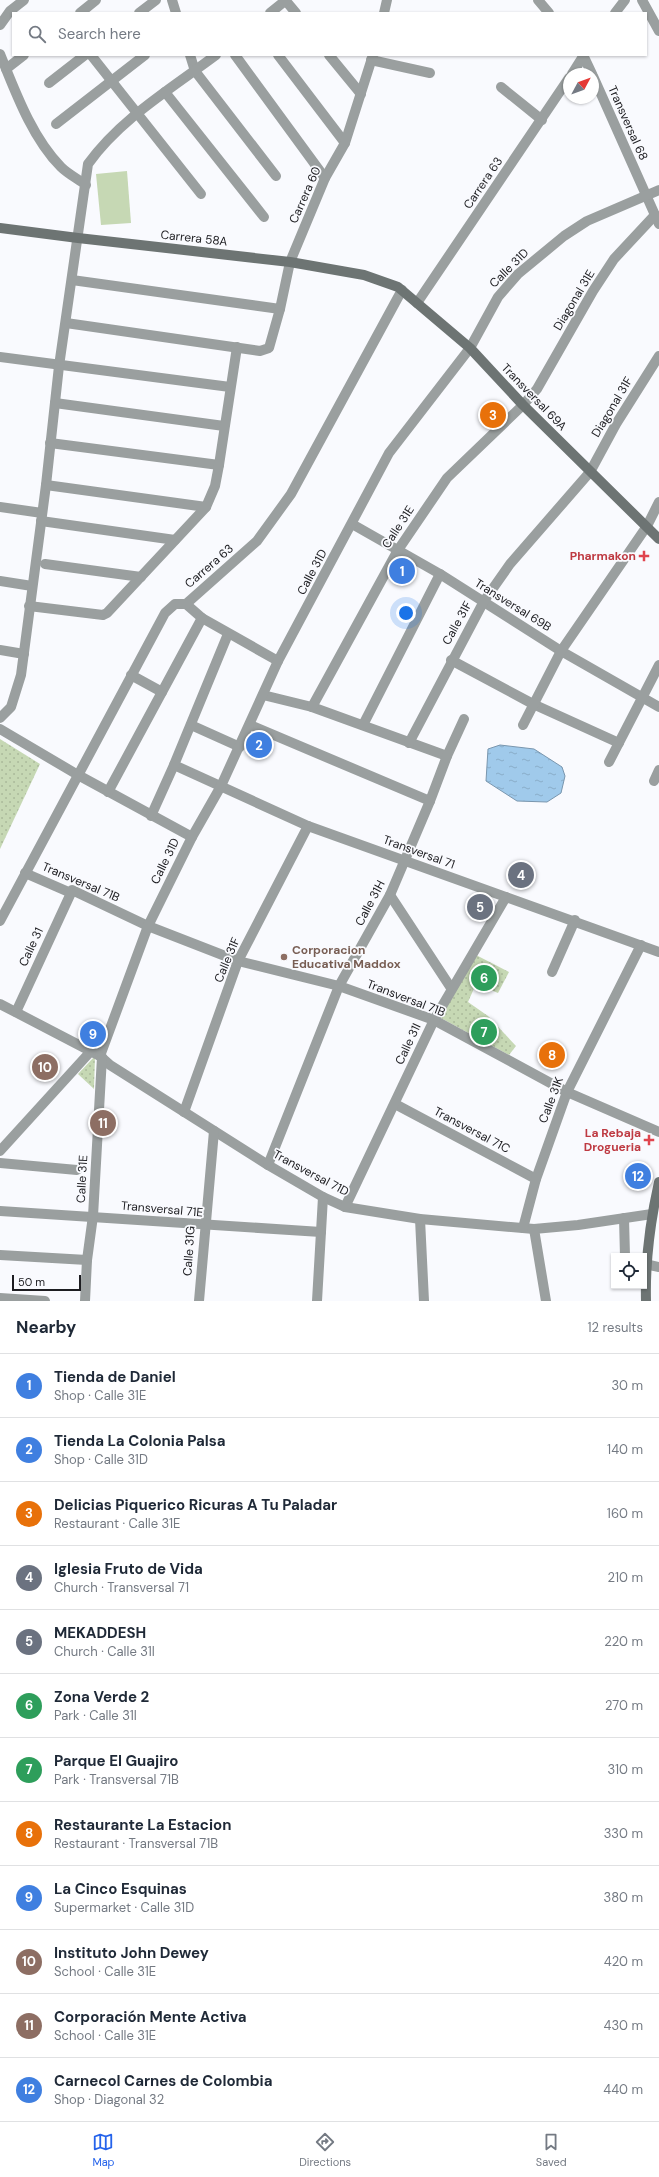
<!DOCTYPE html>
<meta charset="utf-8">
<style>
:root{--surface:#fff;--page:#f2f2f3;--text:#1f2937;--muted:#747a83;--line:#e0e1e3;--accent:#2563eb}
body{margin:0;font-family:"DM Sans",sans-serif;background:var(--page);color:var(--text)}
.controls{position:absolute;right:12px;bottom:12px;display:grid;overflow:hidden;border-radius:0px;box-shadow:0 1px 3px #0004}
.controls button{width:36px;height:36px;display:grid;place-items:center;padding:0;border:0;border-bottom:1px solid var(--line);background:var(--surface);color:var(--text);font:20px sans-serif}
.compass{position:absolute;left:563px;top:68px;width:36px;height:36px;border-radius:50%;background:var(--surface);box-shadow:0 1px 3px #0004;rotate:49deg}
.scale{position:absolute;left:12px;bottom:10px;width:69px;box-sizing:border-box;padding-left:4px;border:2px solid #1d1d21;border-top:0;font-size:11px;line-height:14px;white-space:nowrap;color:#1d1d21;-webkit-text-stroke:3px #f9fafe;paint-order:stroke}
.you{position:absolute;left:406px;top:613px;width:14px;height:14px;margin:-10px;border:3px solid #fff;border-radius:50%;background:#1a73e8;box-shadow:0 0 0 6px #1a73e833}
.badge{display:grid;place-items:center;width:26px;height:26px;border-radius:50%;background:var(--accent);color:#fff;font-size:13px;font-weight:700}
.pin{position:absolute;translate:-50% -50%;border:2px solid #fff;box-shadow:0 1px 4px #0006}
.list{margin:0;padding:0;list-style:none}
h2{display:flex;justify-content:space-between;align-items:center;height:52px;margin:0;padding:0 16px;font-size:17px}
h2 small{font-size:13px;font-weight:400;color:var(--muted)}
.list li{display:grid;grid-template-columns:26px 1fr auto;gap:12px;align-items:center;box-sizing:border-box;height:64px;padding:0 16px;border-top:1px solid var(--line)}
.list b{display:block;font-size:15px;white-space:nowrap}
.list p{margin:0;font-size:13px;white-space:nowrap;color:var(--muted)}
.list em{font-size:13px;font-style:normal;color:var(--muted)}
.icon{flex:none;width:22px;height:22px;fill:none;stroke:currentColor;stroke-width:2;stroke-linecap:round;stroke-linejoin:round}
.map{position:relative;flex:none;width:659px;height:1301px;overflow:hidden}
.search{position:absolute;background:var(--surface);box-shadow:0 1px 3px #0004;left:12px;right:12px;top:12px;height:44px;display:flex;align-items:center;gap:10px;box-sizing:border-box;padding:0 14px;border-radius:0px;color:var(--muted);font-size:15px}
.sheet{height:820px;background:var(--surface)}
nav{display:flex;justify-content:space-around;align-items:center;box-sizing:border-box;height:56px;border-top:1px solid var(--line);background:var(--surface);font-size:11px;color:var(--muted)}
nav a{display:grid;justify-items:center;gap:2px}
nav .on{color:var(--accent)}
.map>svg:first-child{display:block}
.green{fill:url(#green-dots)}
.pitch{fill:#c6d8b4}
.water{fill:url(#water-ripples);stroke:#7996ae}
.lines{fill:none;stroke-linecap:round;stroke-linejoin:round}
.street{stroke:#9a9f9f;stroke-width:10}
.secondary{stroke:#6d7473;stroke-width:10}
.health-dot{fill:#e0444e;stroke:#f9fafe;stroke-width:1.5}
.education-dot{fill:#8d6e63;stroke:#f9fafe;stroke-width:1.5}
.labels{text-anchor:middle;stroke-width:3.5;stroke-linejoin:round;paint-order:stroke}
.street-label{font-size:12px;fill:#1d1d21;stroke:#f9fafe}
.health-label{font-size:12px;font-weight:bold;fill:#be3a42;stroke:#f9fafe;text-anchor:end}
.education-label{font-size:12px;font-weight:bold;fill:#785e54;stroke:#f9fafe;text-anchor:start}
</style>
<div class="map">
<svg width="659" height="1301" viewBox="0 0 659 1301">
<defs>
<pattern id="green-dots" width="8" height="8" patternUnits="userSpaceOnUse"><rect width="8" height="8" fill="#c6d8b4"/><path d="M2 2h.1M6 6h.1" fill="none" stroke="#aab99a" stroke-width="1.8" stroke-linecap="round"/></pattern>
<pattern id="water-ripples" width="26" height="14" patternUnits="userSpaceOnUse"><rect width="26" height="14" fill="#a0caeb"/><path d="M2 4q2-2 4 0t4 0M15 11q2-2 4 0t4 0" fill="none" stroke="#89adc9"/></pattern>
</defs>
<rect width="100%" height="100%" fill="#f9fafe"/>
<g class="green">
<polygon points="0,739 40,764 0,849"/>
<polygon points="476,955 509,972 498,993 476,984 468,1002 488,1016 516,1046 509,1055 439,1017"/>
<polygon points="95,1056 94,1089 78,1074"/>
</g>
<polygon class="pitch" points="127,171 131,223 101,225 96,174"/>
<polygon class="water" points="500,745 534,749 562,767 565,776 561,793 547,802 517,801 486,781 488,749"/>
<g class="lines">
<g class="street">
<polyline points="172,0 176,13"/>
<polyline points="538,0 549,13"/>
<polyline points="642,0 659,31"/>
<polyline points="286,1 296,13"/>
<polyline points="80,13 96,0"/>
<polyline points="139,13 156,0"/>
<polyline points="270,13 286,0"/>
<polyline points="384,13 387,0"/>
<polyline points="615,13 625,0"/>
<polyline points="0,25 10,11 24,0"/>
<path d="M 0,54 C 15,91 32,138 61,167 C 68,174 78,179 86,185"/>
<polyline points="91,55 201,194"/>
<polyline points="190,55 195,71 276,176"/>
<polyline points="235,55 325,178"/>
<polyline points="278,55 345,143"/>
<polyline points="329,55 361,94"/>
<polyline points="583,55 592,74"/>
<polyline points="371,60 430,73"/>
<polyline points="6,69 24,55"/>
<polyline points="572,74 584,55"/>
<polyline points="593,76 659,224"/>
<polyline points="49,83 85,55"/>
<polyline points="501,87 542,120"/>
<polyline points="165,92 264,217"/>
<polyline points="56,124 145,55"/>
<polyline points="72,280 280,309"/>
<polyline points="417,303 569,78"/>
<polyline points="66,323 260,351 269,348 280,309 290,262 325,178 345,143 373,55"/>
<polyline points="0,357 230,387"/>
<polyline points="55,403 224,426"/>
<polyline points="50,443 219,465"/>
<polyline points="46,485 206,507"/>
<polyline points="0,507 42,513"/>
<polyline points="41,521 175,540"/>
<polyline points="352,524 440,574 561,651 659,707"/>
<polyline points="45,564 141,577"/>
<polyline points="0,581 32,586"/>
<polyline points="186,604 202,618 278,661"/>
<polyline points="29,606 103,615 107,613 206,507 215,486 219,465 237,347"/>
<polyline points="0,650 24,654"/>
<polyline points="451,660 533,704 619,743"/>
<polyline points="131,675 162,692"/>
<polyline points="263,695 312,707 447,756"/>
<polyline points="312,707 398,550 447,478 523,405 537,389 593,291 614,259 655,215"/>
<path d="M 0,718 L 11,707 L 21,675 L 46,485 L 59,366 L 88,164 C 120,119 172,88 216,55"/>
<polyline points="191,725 240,747"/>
<polyline points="250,725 430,801"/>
<polyline points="363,725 440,574"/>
<polyline points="523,725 561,651 647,526 659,502"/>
<polyline points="0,729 78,775 192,837"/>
<polyline points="409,743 484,601 510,564 590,472 616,424 659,356"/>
<polyline points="609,762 659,665"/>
<polyline points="174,765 308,826 659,952"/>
<polyline points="654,781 659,770"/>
<polyline points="108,792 202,618"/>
<polyline points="151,816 174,765 228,634"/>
<polyline points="25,873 71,893 72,890 148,926 238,961 339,986 434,1020 567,1092 659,1132"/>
<polyline points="390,895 451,988"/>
<polyline points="0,921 165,613 175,604 186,604 257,541 291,494 402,290"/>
<polyline points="552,972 575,920"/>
<polyline points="0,1004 100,1056 110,1065 268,1165 323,1197 345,1207 420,1219 534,1229 578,1225 652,1214"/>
<polyline points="16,1012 71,893"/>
<polyline points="100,1056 148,926 192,837 221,786 278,661 389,453 470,348 498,297 518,274 564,236 587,221 659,190"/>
<polyline points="395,1104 536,1179"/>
<polyline points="184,1112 238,961 308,826"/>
<polyline points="0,1151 91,1051"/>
<polyline points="0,1163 77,1170"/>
<polyline points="268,1165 339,986 390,895 430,801 447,756 464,719"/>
<polyline points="345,1207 434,1020 506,897"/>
<polyline points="0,1211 321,1232"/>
<polyline points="624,1218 625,1256"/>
<polyline points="420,1219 424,1301"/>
<polyline points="523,1228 536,1179 567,1092 641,945"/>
<polyline points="534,1229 546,1301"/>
<polyline points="0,1255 87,1260"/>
<polyline points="645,1264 659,1267"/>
<polyline points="0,1298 45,1301"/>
<polyline points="85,1301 87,1260 93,1216 102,1057"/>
<polyline points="199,1301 214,1131"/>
<polyline points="317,1301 323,1197"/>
</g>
<g class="secondary">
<polyline points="0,228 78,238 290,262 364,275 398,287 470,348 523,405 659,539"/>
<path d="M 646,1301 C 645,1260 650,1222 659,1182"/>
</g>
</g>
<g class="health-dot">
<path d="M642 550h4v4h4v4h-4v4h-4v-4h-4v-4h4z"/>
<path d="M647 1134h4v4h4v4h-4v4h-4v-4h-4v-4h4z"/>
</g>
<circle class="education-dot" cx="284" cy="957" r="4"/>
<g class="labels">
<g class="street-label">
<text transform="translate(628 123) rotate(66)" y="4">Transversal 68</text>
<text transform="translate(483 183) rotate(-56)" y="4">Carrera 63</text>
<text transform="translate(305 195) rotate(-66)" y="4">Carrera 60</text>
<text transform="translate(194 238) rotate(6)" y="4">Carrera 58A</text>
<text transform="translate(509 268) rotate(-45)" y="4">Calle 31D</text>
<text transform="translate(574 300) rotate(-59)" y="4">Diagonal 31E</text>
<text transform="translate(534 397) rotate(46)" y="4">Transversal 69A</text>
<text transform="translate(612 407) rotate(-59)" y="4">Diagonal 31F</text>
<text transform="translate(398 527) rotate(-57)" y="4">Calle 31E</text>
<text transform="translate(209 566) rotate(-41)" y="4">Carrera 63</text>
<text transform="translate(312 572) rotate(-62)" y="4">Calle 31D</text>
<text transform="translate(513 605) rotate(32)" y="4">Transversal 69B</text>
<text transform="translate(457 623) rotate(-61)" y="4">Calle 31F</text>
<text transform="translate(419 852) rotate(20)" y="4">Transversal 71</text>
<text transform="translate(165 861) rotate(-64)" y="4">Calle 31D</text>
<text transform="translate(81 882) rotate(23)" y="4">Transversal 71B</text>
<text transform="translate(370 903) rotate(-62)" y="4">Calle 31H</text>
<text transform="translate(31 947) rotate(-65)" y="4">Calle 31</text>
<text transform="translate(227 960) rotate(-67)" y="4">Calle 31F</text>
<text transform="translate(406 998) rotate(21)" y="4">Transversal 71B</text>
<text transform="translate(408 1044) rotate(-65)" y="4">Calle 31I</text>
<text transform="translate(551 1100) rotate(-69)" y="4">Calle 31K</text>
<text transform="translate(472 1130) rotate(28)" y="4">Transversal 71C</text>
<text transform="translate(311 1173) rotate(28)" y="4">Transversal 71D</text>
<text transform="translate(82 1179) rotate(-87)" y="4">Calle 31E</text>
<text transform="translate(162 1209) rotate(5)" y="4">Transversal 71E</text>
<text transform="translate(189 1251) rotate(-86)" y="4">Calle 31G</text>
</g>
<g class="health-label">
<text x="636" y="560">Pharmakon</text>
<text x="641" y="1137">La Rebaja<tspan x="641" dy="14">Drogueria</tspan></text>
</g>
<g class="education-label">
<text x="292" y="954">Corporacion<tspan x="292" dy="14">Educativa Maddox</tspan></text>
</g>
</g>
</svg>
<div class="controls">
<button><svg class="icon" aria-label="locate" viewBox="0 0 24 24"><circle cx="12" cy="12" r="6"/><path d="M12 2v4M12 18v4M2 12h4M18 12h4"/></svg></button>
</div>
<svg class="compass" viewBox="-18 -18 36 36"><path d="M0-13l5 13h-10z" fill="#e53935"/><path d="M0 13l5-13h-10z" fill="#747a83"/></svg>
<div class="scale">50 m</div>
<div class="you"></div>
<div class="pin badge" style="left:402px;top:571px;background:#3f7fe0">1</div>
<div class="pin badge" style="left:259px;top:745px;background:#3f7fe0">2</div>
<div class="pin badge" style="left:493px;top:415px;background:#e8710a">3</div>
<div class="pin badge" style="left:521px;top:875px;background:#6b7280">4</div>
<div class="pin badge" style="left:480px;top:907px;background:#6b7280">5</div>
<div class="pin badge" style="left:484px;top:978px;background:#2e9e5b">6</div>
<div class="pin badge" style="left:484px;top:1032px;background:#2e9e5b">7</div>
<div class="pin badge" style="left:552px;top:1055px;background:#e8710a">8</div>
<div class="pin badge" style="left:93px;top:1034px;background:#3f7fe0">9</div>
<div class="pin badge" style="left:45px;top:1067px;background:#8d6e63">10</div>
<div class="pin badge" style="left:103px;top:1123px;background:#8d6e63">11</div>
<div class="pin badge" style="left:638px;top:1176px;background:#3f7fe0">12</div>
<div class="search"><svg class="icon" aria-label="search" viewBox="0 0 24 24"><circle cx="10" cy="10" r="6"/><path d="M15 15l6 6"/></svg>Search here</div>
</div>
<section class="sheet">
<h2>Nearby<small>12 results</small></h2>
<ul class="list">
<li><span class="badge" style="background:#3f7fe0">1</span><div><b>Tienda de Daniel</b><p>Shop · Calle 31E</p></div><em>30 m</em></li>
<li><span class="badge" style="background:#3f7fe0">2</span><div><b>Tienda La Colonia Palsa</b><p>Shop · Calle 31D</p></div><em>140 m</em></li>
<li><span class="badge" style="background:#e8710a">3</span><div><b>Delicias Piquerico Ricuras A Tu Paladar</b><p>Restaurant · Calle 31E</p></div><em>160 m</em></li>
<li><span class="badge" style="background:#6b7280">4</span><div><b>Iglesia Fruto de Vida</b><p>Church · Transversal 71</p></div><em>210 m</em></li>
<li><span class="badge" style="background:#6b7280">5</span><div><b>MEKADDESH</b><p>Church · Calle 31I</p></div><em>220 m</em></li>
<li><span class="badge" style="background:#2e9e5b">6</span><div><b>Zona Verde 2</b><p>Park · Calle 31I</p></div><em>270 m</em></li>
<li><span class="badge" style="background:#2e9e5b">7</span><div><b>Parque El Guajiro</b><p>Park · Transversal 71B</p></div><em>310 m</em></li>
<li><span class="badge" style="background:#e8710a">8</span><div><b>Restaurante La Estacion</b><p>Restaurant · Transversal 71B</p></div><em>330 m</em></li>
<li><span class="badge" style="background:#3f7fe0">9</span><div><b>La Cinco Esquinas</b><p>Supermarket · Calle 31D</p></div><em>380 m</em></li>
<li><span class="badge" style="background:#8d6e63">10</span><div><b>Instituto John Dewey</b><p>School · Calle 31E</p></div><em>420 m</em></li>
<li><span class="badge" style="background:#8d6e63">11</span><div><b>Corporación Mente Activa</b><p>School · Calle 31E</p></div><em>430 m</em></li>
<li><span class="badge" style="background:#3f7fe0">12</span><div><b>Carnecol Carnes de Colombia</b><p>Shop · Diagonal 32</p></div><em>440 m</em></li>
</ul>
</section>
<nav>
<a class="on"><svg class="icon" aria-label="map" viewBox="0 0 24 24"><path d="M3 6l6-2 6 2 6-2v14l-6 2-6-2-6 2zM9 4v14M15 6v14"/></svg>Map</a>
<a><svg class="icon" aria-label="directions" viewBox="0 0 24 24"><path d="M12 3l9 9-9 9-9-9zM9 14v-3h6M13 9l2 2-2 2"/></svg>Directions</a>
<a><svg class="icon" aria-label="saved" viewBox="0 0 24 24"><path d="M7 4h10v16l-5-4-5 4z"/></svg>Saved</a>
</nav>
